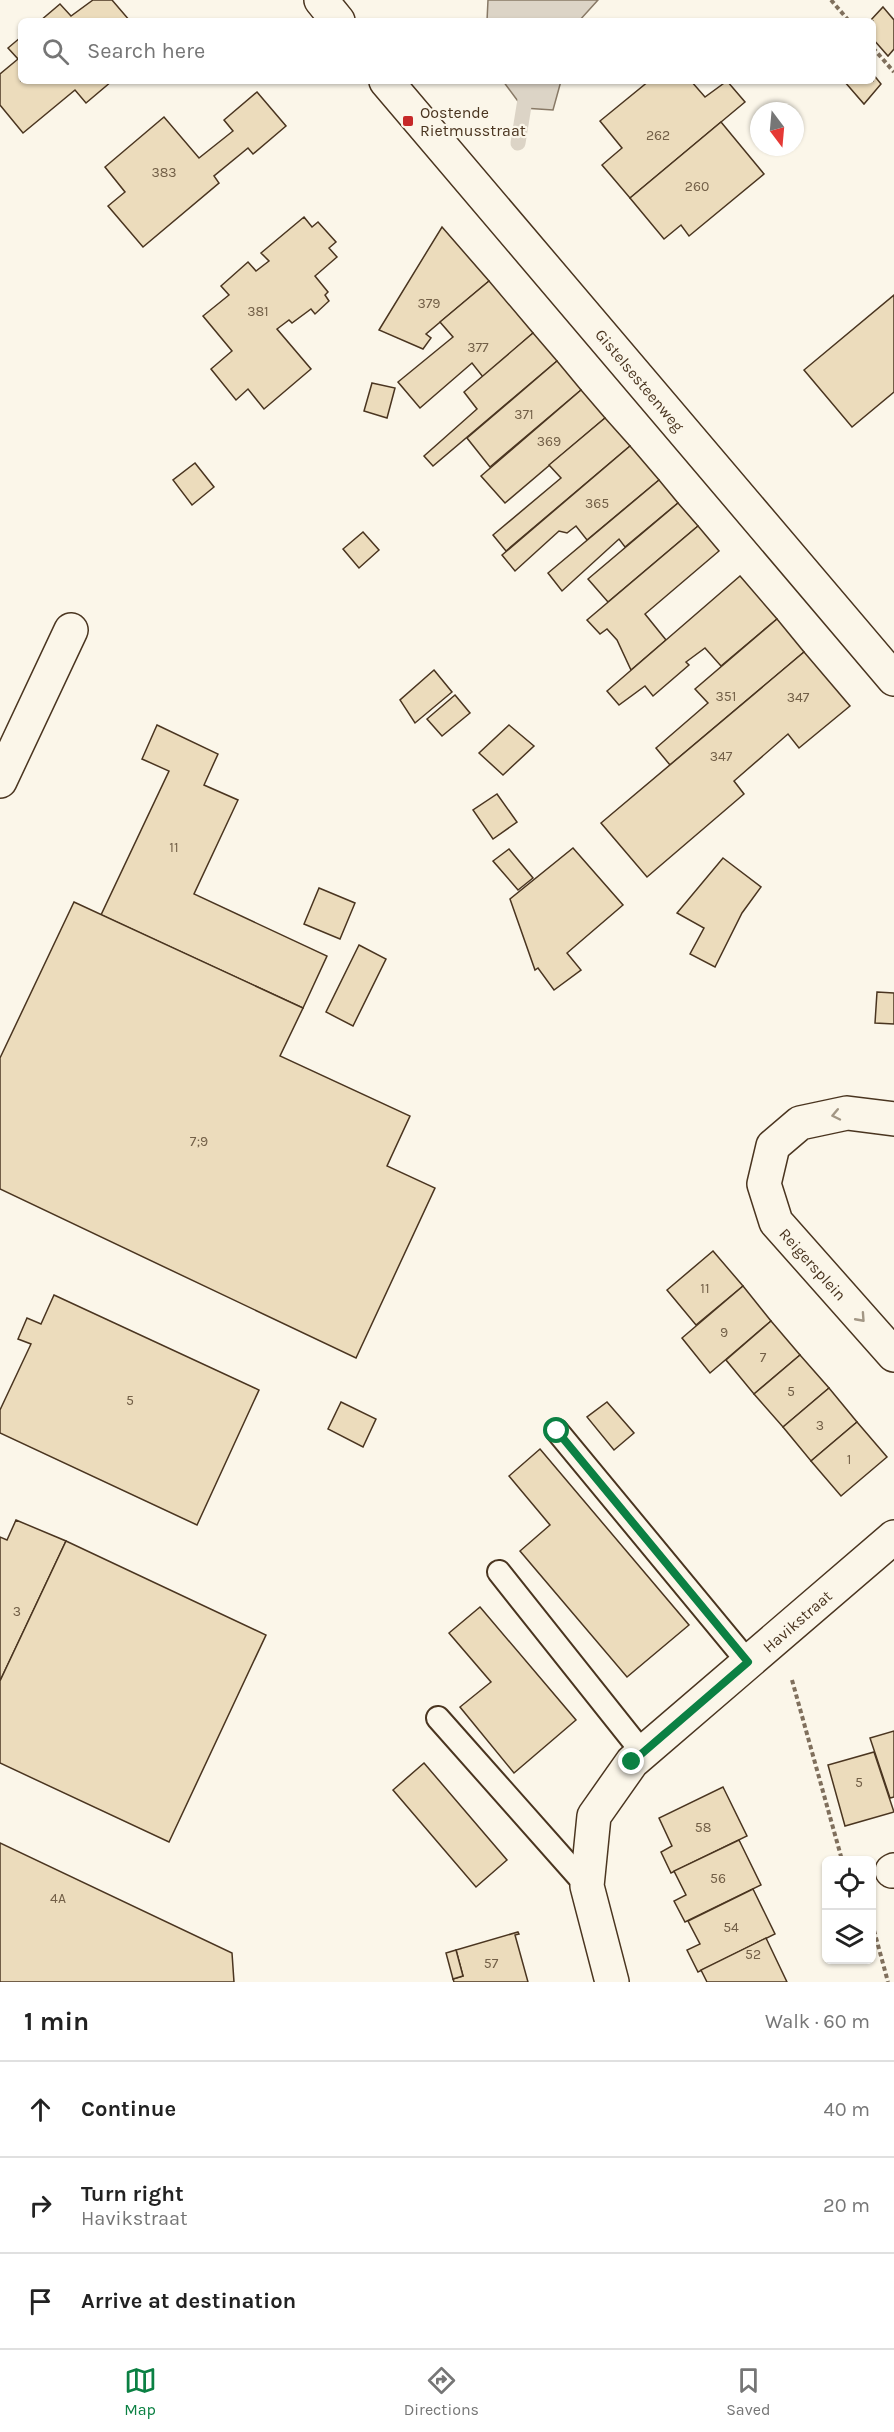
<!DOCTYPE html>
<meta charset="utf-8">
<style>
:root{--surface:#fff;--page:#f6f6f6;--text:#222;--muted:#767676;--line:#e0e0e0;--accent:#0b8043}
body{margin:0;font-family:Karla,sans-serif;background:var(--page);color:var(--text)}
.controls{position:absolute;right:18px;bottom:18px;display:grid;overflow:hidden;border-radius:9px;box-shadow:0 2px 4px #0004}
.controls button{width:54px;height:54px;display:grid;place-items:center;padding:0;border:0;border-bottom:2px solid var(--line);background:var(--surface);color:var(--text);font:30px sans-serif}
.compass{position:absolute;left:750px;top:102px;width:54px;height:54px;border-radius:50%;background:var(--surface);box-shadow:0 2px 4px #0004;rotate:164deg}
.stop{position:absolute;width:18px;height:18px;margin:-14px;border:4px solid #0b8043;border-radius:50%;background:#fff}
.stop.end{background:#0b8043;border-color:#fff;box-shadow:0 2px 6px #0008}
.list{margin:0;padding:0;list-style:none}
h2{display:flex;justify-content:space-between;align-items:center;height:78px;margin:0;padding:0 24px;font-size:26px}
h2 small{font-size:20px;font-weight:400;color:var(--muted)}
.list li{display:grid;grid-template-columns:39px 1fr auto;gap:18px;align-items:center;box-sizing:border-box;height:96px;padding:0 24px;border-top:2px solid var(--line)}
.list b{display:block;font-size:22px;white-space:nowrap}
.list p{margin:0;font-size:20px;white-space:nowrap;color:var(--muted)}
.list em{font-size:20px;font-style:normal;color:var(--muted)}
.icon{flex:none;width:33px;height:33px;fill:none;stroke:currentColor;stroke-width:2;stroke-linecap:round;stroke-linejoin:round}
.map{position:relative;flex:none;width:894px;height:1982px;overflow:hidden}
.search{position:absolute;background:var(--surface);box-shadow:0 2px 4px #0004;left:18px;right:18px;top:18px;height:66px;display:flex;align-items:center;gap:15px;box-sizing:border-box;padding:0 21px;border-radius:9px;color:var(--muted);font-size:22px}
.sheet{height:366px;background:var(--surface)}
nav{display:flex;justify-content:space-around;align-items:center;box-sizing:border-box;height:84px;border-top:2px solid var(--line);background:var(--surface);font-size:16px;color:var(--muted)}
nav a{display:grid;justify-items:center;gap:3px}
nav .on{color:var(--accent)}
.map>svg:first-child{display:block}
.water{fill:#dcd4c6;stroke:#887966;stroke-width:1.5}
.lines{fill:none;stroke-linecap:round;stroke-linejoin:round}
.stream{stroke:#dcd4c6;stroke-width:15}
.building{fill:#ecdcbc;stroke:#4a3520;stroke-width:1.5}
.service-casing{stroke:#4a3520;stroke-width:26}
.minor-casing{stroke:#4a3520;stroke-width:36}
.secondary-casing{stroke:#4a3520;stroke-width:36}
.path{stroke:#7f6f5c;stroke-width:4;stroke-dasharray:4.5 3;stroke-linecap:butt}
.service{stroke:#fbf6e9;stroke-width:22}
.minor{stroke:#fbf6e9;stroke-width:33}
.secondary{stroke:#fbf6e9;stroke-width:33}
.oneway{stroke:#a29684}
.route{stroke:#0b8043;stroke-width:8}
.poi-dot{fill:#c62828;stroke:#fbf6e9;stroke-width:2}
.labels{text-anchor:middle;stroke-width:4.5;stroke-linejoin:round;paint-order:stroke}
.number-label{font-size:14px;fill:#725f47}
.poi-label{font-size:16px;fill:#4a3520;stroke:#fbf6e9;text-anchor:start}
.street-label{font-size:16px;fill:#4a3520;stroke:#fbf6e9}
</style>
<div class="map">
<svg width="894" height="1982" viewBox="0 0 894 1982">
<rect width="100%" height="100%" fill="#fbf6e9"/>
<g class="water">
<polygon points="488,0 598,0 579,21 487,21"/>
<polygon points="503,81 561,81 553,110 523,108"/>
</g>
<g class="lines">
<polyline class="stream" points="518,143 528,81"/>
</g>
<g class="building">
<polygon points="93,0 112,0 130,21 40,21 60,4 71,16"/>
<polygon points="883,7 894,20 894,49 888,56 873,39 873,21 870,21"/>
<polygon points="21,37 21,81 112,81 86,103 75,90 23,133 0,105 0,74 18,59 8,48"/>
<polygon points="873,74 881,84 864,104 844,81 873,81"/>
<polygon points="649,81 691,81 705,97 727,81 745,102 630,198 602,165 622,148 600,121"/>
<polygon points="257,92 286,126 253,154 248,148 214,176 219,183 143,247 108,206 125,192 105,167 164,117 199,158 233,131 224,120"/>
<polygon points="721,122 764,174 689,236 681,225 664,239 630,198"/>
<polygon points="304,217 312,227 318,222 336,242 329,248 337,257 315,276 328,292 325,295 329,301 315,314 311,309 292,323 289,320 277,329 311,369 264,409 248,389 236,400 211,369 232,351 203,316 229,295 221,286 248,262 256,271 269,261 261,253"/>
<polygon points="442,227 489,281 426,334 431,338 423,349 379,330"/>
<polygon points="489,281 533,333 483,377 472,363 420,408 398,382 453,337 440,322"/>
<polygon points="894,295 894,392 852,427 804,370"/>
<polygon points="533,333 557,361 433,466 424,456 477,409 464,392"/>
<polygon points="557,361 581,390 490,467 467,438"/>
<polygon points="372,383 395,388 387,418 364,411"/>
<polygon points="581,390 605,418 505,503 481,476"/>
<polygon points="605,418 630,446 506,551 493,535 561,478 549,465"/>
<polygon points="630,446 659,480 587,540 576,526 567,533 559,531 515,571 502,555"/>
<polygon points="195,463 214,487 192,505 173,480"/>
<polygon points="659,480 678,503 625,547 619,539 562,591 548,573"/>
<polygon points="678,503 698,526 608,602 588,579"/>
<polygon points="698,526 719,551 645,614 666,640 631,670 617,640 607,629 600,634 587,620"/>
<polygon points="363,532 379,550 359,568 343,549"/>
<polygon points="740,576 777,619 721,666 705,648 686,662 689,665 653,696 645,686 619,705 607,691"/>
<polygon points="777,619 804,652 670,765 656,748 708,703 695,689"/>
<polygon points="804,652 850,706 799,748 788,734 734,781 744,794 647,877 601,823"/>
<polygon points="434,670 452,692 415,723 400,700"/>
<polygon points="455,695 470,713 442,736 427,719"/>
<polygon points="157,725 218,754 204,785 238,800 194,894 327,956 303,1008 101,915 169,771 142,759"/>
<polygon points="509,725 534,746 503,775 479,753"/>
<polygon points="497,794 517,822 493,839 473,810"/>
<polygon points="573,848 623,905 567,953 581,970 554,990 538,968 535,970 510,899"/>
<polygon points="509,849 533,878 518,890 493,861"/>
<polygon points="723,858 761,887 742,913 715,967 690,954 704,928 677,913"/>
<polygon points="319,888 355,903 340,939 304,924"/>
<polygon points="74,902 303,1008 280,1056 410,1116 387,1166 435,1188 356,1358 0,1189 0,1058"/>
<polygon points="359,945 386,959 353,1026 326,1012"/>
<polygon points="877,992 894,993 894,1024 875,1023"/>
<polygon points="713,1251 743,1286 696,1325 667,1290"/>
<polygon points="743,1286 771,1321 710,1373 682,1338"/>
<polygon points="54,1295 259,1390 197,1525 0,1433 0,1410 31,1344 18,1339 27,1318 41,1324"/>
<polygon points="771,1321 800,1355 754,1394 726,1360"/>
<polygon points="800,1355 829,1388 783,1427 754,1394"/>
<polygon points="829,1388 857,1422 811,1461 783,1427"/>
<polygon points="341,1402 376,1419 363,1447 328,1429"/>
<polygon points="607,1402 634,1433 614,1450 587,1417"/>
<polygon points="857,1422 887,1457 841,1496 811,1461"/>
<polygon points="540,1449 689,1625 627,1677 520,1551 550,1525 509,1476"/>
<polygon points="16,1520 66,1541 0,1681 0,1537 7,1540"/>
<polygon points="66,1541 266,1635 169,1842 0,1763 0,1681"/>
<polygon points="480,1607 576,1720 514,1773 460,1707 491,1682 449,1633"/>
<polygon points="894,1731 894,1797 890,1798 870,1738"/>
<polygon points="874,1752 894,1812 845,1826 828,1765"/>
<polygon points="424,1763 507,1860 476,1887 393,1790"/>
<polygon points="723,1787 747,1836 671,1873 661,1852 672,1846 659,1818"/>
<polygon points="739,1840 761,1885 685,1922 674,1901 686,1895 674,1871"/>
<polygon points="0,1843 232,1953 234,1982 0,1982"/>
<polygon points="753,1889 775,1934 698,1972 687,1950 700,1944 688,1921"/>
<polygon points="518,1932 519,1934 515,1935 528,1982 454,1982 453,1979 463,1976 456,1950"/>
<polygon points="766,1938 787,1982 707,1982 701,1970"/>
<polygon points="456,1950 463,1976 453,1979 446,1953"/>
</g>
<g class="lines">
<g class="service-casing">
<g id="service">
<polyline points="557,1431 748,1662"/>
<polyline points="499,1572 643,1753"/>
<polyline points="438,1718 587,1886"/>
</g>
</g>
<g class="minor-casing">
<g id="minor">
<polyline points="0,781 71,630"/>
<polyline points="894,1119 847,1113 800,1123 773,1146 764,1184 776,1222 894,1355"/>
<polyline points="892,1871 894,1870"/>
<polyline points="612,1982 587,1886 594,1816 632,1762 894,1537"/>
</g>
</g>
<g class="secondary-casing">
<g id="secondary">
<polyline points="321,0 338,21"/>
<polyline points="386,81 894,679"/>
</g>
</g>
<g class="path">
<polyline points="831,0 849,21"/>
<polyline points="873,48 894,72"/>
<polyline points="792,1680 842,1860"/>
<polyline points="872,1923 888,1982"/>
</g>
<use href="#service" class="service"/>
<use href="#minor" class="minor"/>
<use href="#secondary" class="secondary"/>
</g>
<defs><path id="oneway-chevron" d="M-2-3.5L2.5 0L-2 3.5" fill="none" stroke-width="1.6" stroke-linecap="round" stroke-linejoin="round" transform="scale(1.5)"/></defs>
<g class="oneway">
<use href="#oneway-chevron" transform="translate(836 1115) rotate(168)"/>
<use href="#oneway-chevron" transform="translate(861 1318) rotate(48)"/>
</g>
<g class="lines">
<polyline class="route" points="557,1431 748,1662 632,1762"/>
</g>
<rect class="poi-dot" x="402" y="115" width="12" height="12" rx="3"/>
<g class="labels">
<g class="number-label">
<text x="658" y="140">262</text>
<text x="164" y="177">383</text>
<text x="697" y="191">260</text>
<text x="429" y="308">379</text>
<text x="258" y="316">381</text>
<text x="478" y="352">377</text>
<text x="524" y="419">371</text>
<text x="549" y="446">369</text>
<text x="597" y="508">365</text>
<text x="726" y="701">351</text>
<text x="798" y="702">347</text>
<text x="721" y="761">347</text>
<text x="174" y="852">11</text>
<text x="199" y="1146">7;9</text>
<text x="705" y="1293">11</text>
<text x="724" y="1337">9</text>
<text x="763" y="1362">7</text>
<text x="791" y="1396">5</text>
<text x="130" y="1405">5</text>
<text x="820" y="1430">3</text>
<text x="849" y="1464">1</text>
<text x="17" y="1616">3</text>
<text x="859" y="1787">5</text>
<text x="703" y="1832">58</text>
<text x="718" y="1883">56</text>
<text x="58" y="1903">4A</text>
<text x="731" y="1932">54</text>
<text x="753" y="1959">52</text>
<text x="491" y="1968">57</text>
</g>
<g class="poi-label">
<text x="420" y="118">Oostende<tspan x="420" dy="18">Rietmusstraat</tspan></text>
</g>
<g class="street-label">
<text transform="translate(640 380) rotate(50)" y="6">Gistelsesteenweg</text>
<text transform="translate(813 1264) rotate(48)" y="6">Reigersplein</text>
<text transform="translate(797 1621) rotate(-41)" y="6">Havikstraat</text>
</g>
</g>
</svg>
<div class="controls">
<button><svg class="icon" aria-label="locate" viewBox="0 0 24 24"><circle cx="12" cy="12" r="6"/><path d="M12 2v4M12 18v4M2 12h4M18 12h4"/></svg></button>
<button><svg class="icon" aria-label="layers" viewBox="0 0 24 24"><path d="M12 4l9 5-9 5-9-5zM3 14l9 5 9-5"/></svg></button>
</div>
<svg class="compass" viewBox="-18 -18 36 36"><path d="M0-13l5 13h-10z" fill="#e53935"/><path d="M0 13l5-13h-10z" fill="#767676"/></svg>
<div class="stop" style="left:557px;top:1431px"></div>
<div class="stop end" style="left:632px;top:1762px"></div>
<div class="search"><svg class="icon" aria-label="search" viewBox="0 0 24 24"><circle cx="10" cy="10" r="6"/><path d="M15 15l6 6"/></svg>Search here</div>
</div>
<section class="sheet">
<h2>1 min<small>Walk · 60 m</small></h2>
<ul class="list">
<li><svg class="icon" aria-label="ahead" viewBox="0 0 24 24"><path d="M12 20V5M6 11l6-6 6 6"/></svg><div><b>Continue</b></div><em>40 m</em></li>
<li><svg class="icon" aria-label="right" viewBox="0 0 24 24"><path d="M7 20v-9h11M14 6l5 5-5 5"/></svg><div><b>Turn right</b><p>Havikstraat</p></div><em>20 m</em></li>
<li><svg class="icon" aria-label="arrive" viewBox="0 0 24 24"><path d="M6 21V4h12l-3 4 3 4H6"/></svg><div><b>Arrive at destination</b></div></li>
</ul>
</section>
<nav>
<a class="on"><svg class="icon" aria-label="map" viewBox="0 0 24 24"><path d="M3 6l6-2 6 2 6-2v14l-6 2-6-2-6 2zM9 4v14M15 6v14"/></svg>Map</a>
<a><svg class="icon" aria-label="directions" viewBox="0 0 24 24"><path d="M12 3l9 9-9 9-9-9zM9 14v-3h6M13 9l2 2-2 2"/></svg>Directions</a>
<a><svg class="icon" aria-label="saved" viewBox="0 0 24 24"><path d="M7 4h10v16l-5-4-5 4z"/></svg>Saved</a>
</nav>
